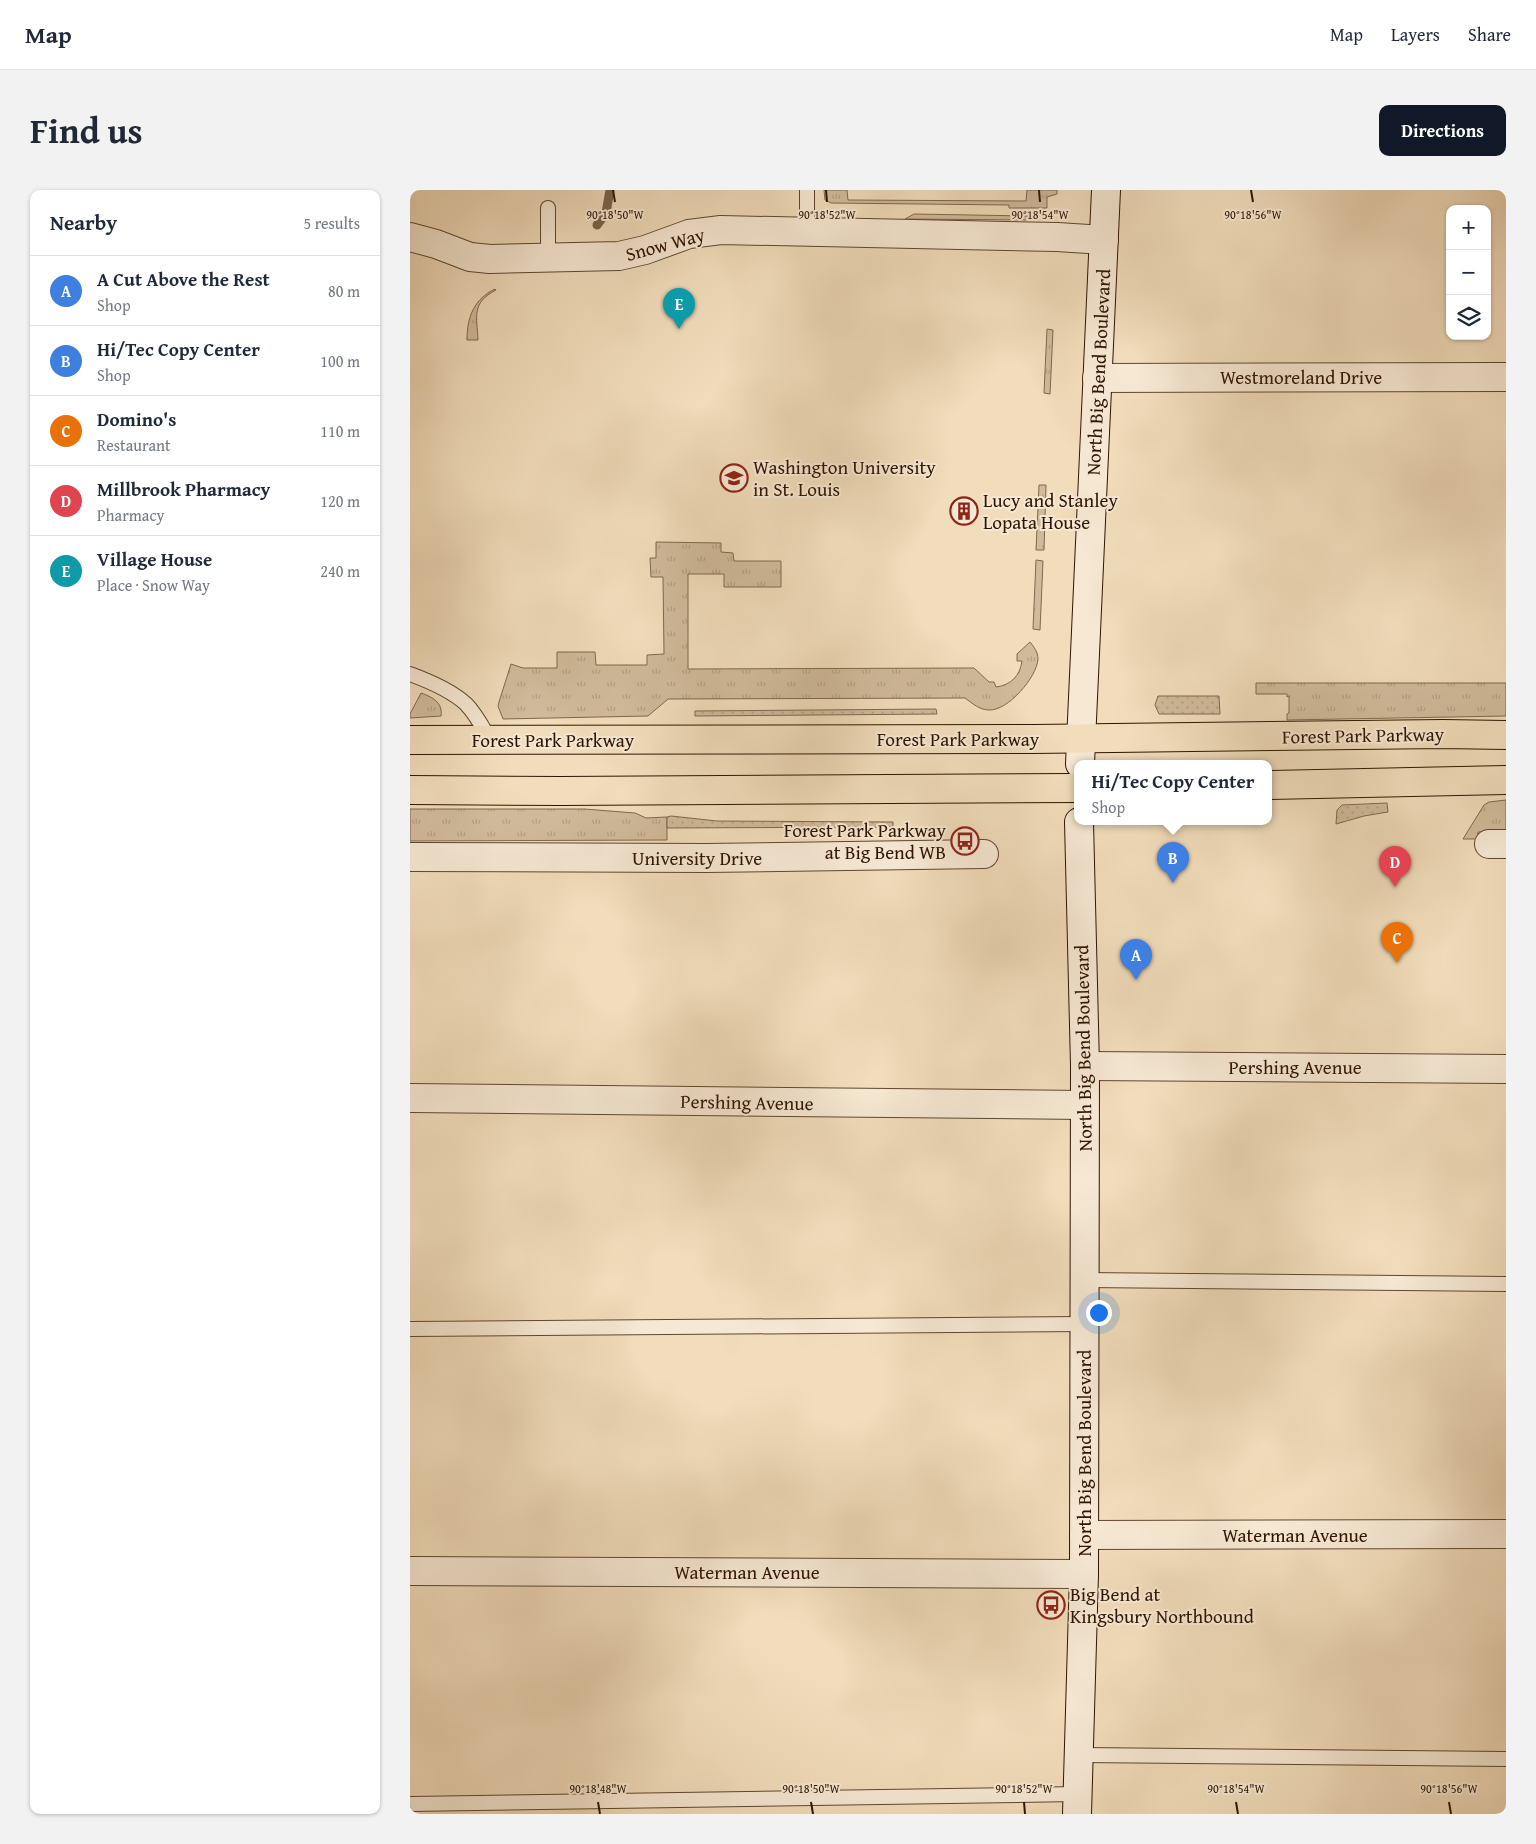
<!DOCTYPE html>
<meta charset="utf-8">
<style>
:root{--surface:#fff;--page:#f2f2f3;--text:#1f2937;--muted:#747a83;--line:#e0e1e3;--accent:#111827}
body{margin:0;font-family:"Gentium Book Plus",serif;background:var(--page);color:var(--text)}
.controls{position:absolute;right:15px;top:15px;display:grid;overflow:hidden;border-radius:10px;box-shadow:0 1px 4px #0004}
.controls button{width:45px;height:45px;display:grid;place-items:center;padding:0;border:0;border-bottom:1px solid var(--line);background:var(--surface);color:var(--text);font:25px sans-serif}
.you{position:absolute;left:688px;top:1122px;width:18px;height:18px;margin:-12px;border:4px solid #fff;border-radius:50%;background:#1a73e8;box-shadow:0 0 0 8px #1a73e833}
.badge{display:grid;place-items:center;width:32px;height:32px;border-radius:50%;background:var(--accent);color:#fff;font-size:16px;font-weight:700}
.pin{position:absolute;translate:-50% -41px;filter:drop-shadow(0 1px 2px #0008)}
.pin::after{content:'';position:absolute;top:26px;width:18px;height:15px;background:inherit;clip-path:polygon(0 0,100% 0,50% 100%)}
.popup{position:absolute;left:664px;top:570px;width:198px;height:65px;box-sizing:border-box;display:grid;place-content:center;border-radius:10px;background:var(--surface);filter:drop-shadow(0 1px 4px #0005);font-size:16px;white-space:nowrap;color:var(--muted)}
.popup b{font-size:19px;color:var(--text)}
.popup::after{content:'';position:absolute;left:50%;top:100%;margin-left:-10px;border:10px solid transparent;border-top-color:var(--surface)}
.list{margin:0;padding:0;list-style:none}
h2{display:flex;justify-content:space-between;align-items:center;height:65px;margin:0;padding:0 20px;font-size:21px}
h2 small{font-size:16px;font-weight:400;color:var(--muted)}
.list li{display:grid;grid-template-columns:32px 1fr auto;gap:15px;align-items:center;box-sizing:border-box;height:70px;padding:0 20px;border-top:1px solid var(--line)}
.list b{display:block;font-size:19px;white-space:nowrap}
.list p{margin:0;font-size:16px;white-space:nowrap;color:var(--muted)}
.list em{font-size:16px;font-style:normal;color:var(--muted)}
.icon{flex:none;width:28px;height:28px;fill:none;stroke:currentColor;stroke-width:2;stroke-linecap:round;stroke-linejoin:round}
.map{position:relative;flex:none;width:1096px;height:1624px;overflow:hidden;border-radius:10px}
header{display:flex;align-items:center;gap:30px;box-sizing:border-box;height:70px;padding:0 25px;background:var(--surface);border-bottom:1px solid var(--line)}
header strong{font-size:24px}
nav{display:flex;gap:28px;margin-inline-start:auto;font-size:18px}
.intro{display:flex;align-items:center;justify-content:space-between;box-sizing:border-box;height:120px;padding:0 30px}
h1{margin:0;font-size:35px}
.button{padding:12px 22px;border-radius:10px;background:var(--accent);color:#fff;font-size:18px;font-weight:700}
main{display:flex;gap:30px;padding:0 30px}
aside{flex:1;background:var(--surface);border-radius:10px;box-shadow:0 1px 4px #0004}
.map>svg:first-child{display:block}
.grass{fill:url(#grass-tufts);stroke:#7f684e}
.garden{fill:url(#garden-dots);stroke:#7f684e}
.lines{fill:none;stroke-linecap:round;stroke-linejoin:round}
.stream{stroke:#7b644a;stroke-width:9}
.lane-casing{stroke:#5f472f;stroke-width:16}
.street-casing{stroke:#5f472f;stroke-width:30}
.secondary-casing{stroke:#2e1500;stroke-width:30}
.primary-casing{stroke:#2e1500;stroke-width:30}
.lane{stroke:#f6e8d3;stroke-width:14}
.street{stroke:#f6e8d3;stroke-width:28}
.secondary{stroke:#f6e8d3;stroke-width:28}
.primary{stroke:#f1dcbb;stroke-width:28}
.ticks{fill:none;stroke:#2e1500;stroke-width:2}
.labels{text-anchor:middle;stroke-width:4;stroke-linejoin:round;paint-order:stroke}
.street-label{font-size:19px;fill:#2e1500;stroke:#f6e8d3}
.poi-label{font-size:19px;fill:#2e1500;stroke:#f6e8d3;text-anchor:start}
.ticks-label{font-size:12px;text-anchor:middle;fill:#2e1500;stroke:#f6e8d3;stroke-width:4;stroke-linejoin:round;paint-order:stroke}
</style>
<header>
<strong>Map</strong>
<nav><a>Map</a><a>Layers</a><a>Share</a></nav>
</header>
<div class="intro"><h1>Find us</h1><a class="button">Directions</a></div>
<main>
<aside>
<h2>Nearby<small>5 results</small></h2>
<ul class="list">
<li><span class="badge" style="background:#3f7fe0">A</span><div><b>A Cut Above the Rest</b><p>Shop</p></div><em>80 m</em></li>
<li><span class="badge" style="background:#3f7fe0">B</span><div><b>Hi/Tec Copy Center</b><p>Shop</p></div><em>100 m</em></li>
<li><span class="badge" style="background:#e8710a">C</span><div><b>Domino's</b><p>Restaurant</p></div><em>110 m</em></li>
<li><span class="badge" style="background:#e0444e">D</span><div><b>Millbrook Pharmacy</b><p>Pharmacy</p></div><em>120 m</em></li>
<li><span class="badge" style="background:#0f9aa8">E</span><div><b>Village House</b><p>Place · Snow Way</p></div><em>240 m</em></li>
</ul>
</aside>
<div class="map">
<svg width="1096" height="1624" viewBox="0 0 1096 1624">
<defs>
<pattern id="grass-tufts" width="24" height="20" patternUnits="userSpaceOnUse" patternTransform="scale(1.25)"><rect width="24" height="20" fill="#d0ba9b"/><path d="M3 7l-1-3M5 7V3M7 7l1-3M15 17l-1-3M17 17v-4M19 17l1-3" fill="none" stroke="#b39f84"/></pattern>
<pattern id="garden-dots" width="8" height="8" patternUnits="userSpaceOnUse" patternTransform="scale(1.25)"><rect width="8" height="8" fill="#d0ba9b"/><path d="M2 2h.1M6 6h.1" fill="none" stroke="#b39f84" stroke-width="1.8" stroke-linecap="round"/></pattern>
</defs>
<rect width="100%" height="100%" fill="#f1dcbb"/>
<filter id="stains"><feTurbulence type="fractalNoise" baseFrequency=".004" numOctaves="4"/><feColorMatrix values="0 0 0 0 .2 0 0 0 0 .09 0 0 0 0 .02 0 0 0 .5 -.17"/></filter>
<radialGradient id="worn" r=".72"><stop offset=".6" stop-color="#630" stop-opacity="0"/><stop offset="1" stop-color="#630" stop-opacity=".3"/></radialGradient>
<g class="grass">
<polygon points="414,0 437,0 438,10 616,11 617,0 647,0 647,4 637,7 637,18 599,18 599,15 421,13 415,10"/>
<polygon points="504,24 618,26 618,30 495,29"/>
<path d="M 85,99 L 86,100 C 61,113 67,126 68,150 L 57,150 C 57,127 64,109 85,99 Z"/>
<polygon points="637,139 643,140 640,204 634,203"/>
<polygon points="629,295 636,295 634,360 626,360"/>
<path d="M 246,352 L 311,353 L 311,362 L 323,363 L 324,371 L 371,371 L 371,397 L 314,397 L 314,384 L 278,384 L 278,479 L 564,478 L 579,492 L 584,492 L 586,497 C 601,495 610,486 612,471 L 607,471 L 607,464 L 620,452 C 624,457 628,462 628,469 C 627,487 598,521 579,520 C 570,520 563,514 555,508 L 258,509 L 238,526 L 93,529 L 88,516 L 89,512 L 101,474 L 113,478 L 147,478 L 147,462 L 185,462 L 186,475 L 237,475 L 237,465 L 254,464 L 253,387 L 241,387 L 240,368 L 246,368 Z"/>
<polygon points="626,370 633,371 630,440 623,439"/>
<polygon points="846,493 1096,493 1096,526 877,530 877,524 879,523 879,506 877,507 877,504 846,504"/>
<path d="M 11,503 C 22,507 33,512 31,526 L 0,528 L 0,524 Z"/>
<polygon points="1096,610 1096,642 1068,642 1068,649 1053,649 1074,615 1079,612"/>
<polygon points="0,619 174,619 225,623 236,628 257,627 257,650 0,651"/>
</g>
<g class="garden">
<polygon points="748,506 809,506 810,524 749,524 745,515"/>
<polygon points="526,519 527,524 285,526 285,521"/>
<polygon points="977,613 978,622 954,626 926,634 927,620 932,615"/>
<polygon points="261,626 307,631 483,632 483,637 257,638 257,627"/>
</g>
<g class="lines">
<polyline class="stream" points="187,35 196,23 200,0"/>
<g class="lane-casing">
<g id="lane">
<polyline points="397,0 397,42"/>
<polyline points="138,18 138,68"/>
<path d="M 0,484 C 19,491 41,500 56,514 C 66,524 73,538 80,550"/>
<polyline points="674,1090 1096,1094"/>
<polyline points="0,1139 674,1134"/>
<polyline points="669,1565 1096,1569"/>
<polyline points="0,1614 667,1604"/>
</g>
</g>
<g class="street-casing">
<g id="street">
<polyline points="0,47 26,54 60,67 80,69 209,66 235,60 279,44 311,40 647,47 694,50"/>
<polyline points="687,188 1096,187"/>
<polyline points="1079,654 1096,654"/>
<polyline points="0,667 296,668 574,664"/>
<polyline points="675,876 1096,879"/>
<polyline points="0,908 674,915"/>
<polyline points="674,1345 1096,1344"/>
<polyline points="0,1381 674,1384"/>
</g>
</g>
<g class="secondary-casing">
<g id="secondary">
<polyline points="670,574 696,0"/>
<polyline points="667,1624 674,1384 675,876 669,632"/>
</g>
</g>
<g class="primary-casing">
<g id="primary">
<polyline points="0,550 624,549 1033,544 1096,545"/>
<polyline points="858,595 1096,590"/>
<polyline points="0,600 151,601 668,598"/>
</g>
</g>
<use href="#lane" class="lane"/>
<use href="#street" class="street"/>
<use href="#secondary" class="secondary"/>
<use href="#primary" class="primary"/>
</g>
<path class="ticks" d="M 203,0 L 205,12M 416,0 L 417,12M 629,0 L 630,12M 841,0 L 843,12M 188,1612 L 190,1624M 401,1612 L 403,1624M 614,1612 L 615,1624M 826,1612 L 828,1624M 1039,1612 L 1041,1624"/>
<defs>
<g id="university-ring" transform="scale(1.4375)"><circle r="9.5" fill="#f6e8d3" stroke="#8f2418" stroke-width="1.5"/><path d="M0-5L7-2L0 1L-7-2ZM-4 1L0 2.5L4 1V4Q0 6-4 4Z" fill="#8f2418"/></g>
<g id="building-ring" transform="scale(1.4375)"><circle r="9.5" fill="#f6e8d3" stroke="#8f2418" stroke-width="1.5"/><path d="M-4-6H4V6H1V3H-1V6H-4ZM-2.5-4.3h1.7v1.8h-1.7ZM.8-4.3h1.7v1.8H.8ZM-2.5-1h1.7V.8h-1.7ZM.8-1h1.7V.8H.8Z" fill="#8f2418"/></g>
<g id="bus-ring" transform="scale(1.4375)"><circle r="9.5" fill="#f6e8d3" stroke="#8f2418" stroke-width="1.5"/><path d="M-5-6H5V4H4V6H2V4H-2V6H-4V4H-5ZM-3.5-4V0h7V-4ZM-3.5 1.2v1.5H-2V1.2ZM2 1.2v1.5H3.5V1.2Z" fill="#8f2418"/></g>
</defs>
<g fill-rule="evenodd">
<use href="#university-ring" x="324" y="288"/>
<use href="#building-ring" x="554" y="321"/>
<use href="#bus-ring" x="555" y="651"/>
<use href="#bus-ring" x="641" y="1415"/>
</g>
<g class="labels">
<g class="street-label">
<text transform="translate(255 54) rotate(-15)" y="7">Snow Way</text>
<text transform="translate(688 182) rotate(-87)" y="7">North Big Bend Boulevard</text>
<text x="891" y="194">Westmoreland Drive</text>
<text transform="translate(953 545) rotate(-1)" y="7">Forest Park Parkway</text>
<text x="548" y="556">Forest Park Parkway</text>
<text x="143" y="557">Forest Park Parkway</text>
<text x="287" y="675">University Drive</text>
<text transform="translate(673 858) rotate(-91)" y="7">North Big Bend Boulevard</text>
<text x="885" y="884">Pershing Avenue</text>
<text transform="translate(337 912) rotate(1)" y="7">Pershing Avenue</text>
<text transform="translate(674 1263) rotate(-90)" y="7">North Big Bend Boulevard</text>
<text x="885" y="1352">Waterman Avenue</text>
<text x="337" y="1389">Waterman Avenue</text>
</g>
<g class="poi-label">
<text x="343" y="284">Washington University<tspan x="343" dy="22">in St. Louis</tspan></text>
<text x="573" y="317">Lucy and Stanley<tspan x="573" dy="22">Lopata House</tspan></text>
<text x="536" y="647" text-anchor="end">Forest Park Parkway<tspan x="536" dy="22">at Big Bend WB</tspan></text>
<text x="660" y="1411">Big Bend at<tspan x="660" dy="22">Kingsbury Northbound</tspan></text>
</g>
</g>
<g class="ticks-label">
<text x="205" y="29">90°18'50"W</text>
<text x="417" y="29">90°18'52"W</text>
<text x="630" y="29">90°18'54"W</text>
<text x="843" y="29">90°18'56"W</text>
<text x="188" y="1603">90°18'48"W</text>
<text x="401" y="1603">90°18'50"W</text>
<text x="614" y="1603">90°18'52"W</text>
<text x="826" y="1603">90°18'54"W</text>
<text x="1039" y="1603">90°18'56"W</text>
</g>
<rect width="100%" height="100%" filter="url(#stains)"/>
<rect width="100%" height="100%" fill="url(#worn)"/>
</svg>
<div class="controls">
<button>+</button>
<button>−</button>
<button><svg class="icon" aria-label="layers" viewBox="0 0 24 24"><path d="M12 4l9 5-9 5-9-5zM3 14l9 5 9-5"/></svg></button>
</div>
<div class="you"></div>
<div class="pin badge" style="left:726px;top:790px;background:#3f7fe0">A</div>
<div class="pin badge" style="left:763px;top:693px;background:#3f7fe0">B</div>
<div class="popup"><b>Hi/Tec Copy Center</b>Shop</div>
<div class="pin badge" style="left:987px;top:773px;background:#e8710a">C</div>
<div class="pin badge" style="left:985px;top:697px;background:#e0444e">D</div>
<div class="pin badge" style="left:269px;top:139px;background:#0f9aa8">E</div>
</div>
</main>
